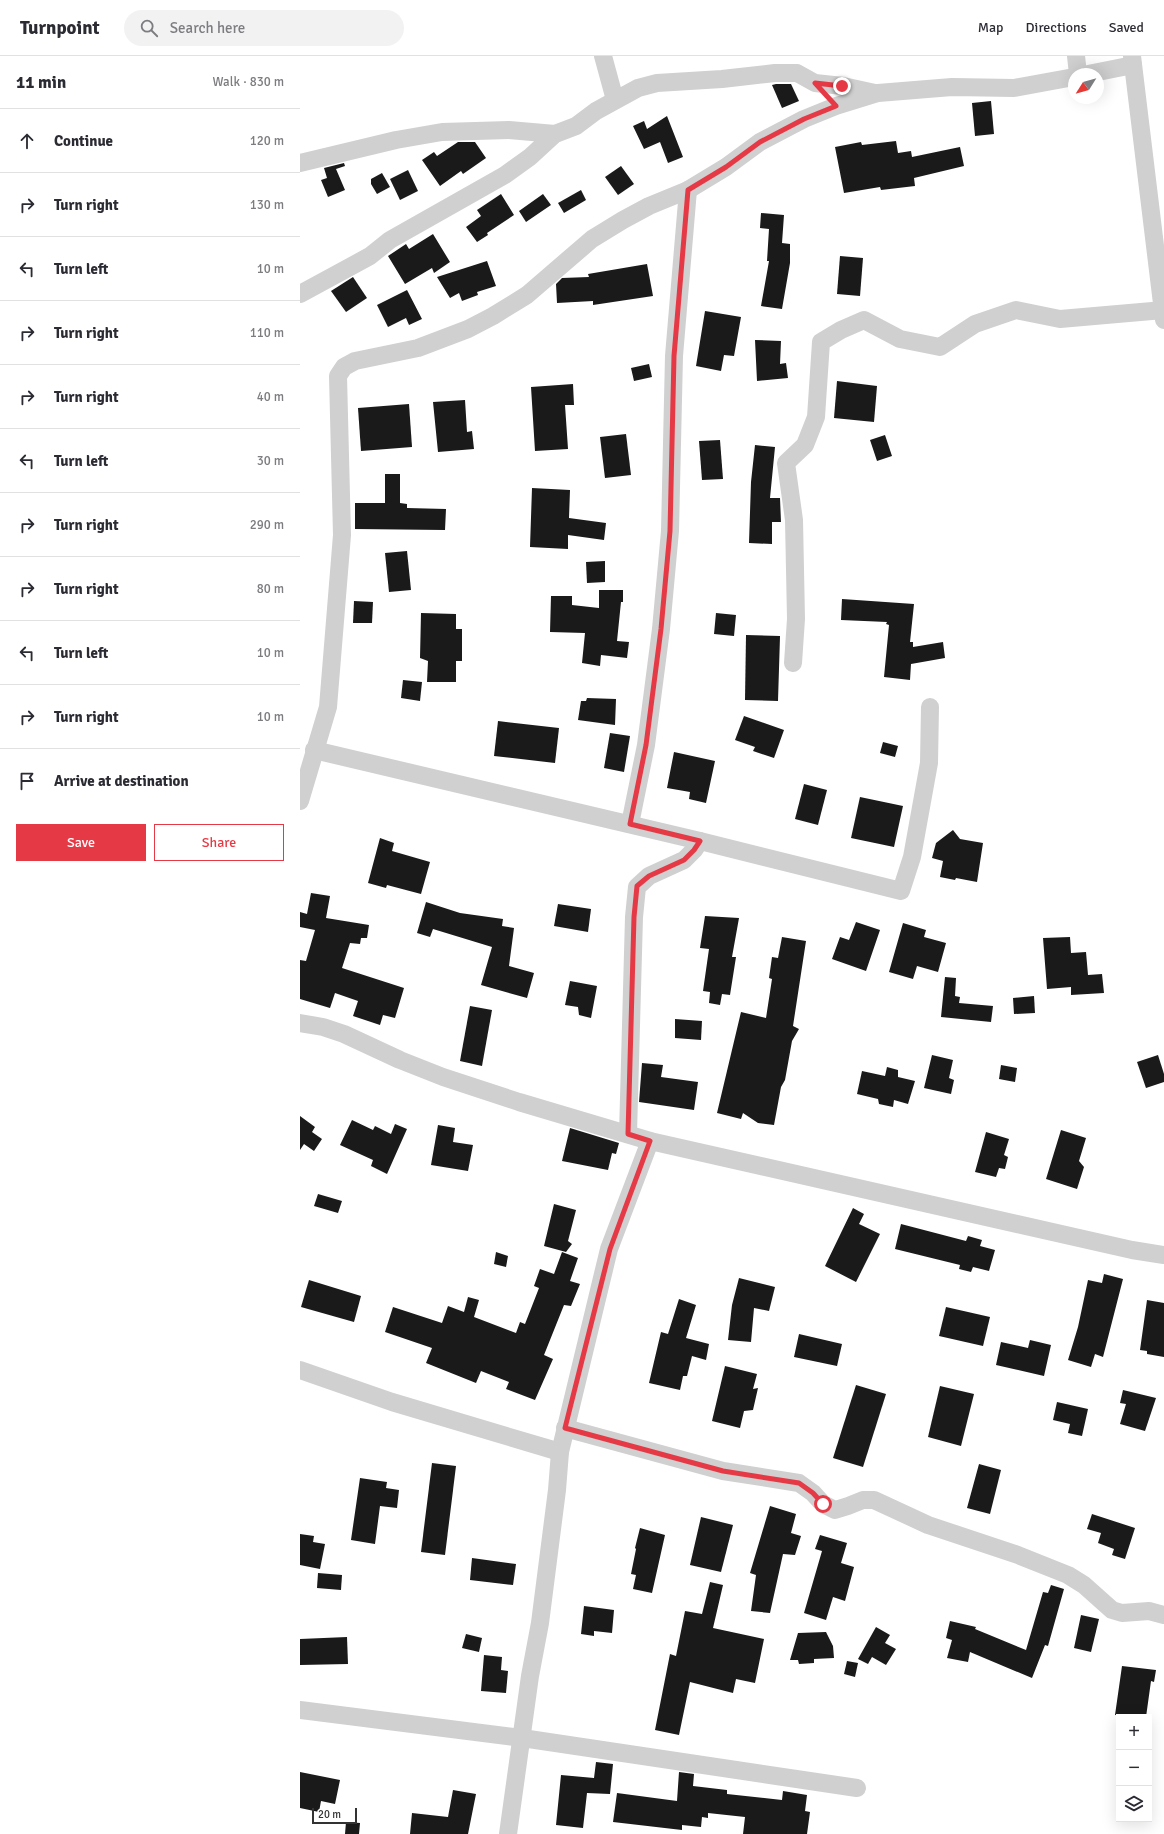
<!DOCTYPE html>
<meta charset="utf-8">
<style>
:root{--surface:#fff;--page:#f2f2f3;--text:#2b2b33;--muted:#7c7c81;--line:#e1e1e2;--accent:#e63946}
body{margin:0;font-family:Signika,sans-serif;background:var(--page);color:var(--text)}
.controls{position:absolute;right:12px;bottom:12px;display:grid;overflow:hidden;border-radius:0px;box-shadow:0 4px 16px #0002}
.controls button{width:36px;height:36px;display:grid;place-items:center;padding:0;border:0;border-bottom:1px solid var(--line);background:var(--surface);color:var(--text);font:20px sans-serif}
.compass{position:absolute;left:768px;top:12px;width:36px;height:36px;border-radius:50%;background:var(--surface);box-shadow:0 4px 16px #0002;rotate:233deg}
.scale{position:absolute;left:12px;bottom:10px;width:45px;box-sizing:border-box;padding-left:4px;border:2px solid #333;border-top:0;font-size:11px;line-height:14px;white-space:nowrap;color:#333;-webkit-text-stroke:3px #fff;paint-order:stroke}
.stop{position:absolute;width:12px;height:12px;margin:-9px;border:3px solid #e63946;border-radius:50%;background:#fff}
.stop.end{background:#e63946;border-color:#fff;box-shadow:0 1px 4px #0008}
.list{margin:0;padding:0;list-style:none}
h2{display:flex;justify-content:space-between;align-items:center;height:52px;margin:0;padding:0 16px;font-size:17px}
h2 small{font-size:13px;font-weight:400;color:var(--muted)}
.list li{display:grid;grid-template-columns:26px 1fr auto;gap:12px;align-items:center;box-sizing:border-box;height:64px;padding:0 16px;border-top:1px solid var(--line)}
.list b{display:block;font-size:15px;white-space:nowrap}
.list em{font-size:13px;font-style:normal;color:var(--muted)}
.actions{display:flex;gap:8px;padding:12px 16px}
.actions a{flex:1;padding:9px 0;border:1px solid var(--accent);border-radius:0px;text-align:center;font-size:14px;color:var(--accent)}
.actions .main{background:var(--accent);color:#fff}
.icon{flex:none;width:22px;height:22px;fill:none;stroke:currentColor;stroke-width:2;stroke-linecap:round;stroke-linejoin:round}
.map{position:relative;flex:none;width:864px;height:1778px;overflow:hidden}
header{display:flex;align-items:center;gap:24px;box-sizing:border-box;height:56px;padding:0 20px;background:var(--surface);border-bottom:1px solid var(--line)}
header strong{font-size:19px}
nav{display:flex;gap:22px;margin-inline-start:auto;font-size:14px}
.search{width:280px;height:36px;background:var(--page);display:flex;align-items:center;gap:10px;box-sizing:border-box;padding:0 14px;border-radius:22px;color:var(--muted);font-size:15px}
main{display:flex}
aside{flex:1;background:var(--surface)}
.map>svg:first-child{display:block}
.building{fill:#1a1a1a}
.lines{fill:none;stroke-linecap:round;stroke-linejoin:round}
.minor{stroke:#d0d0d0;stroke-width:18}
.route{stroke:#e63946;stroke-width:5}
</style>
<header>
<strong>Turnpoint</strong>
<div class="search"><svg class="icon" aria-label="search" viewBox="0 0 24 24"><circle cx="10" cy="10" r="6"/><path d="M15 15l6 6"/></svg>Search here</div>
<nav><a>Map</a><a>Directions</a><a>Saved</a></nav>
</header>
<main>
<aside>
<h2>11 min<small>Walk · 830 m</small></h2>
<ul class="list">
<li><svg class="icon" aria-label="ahead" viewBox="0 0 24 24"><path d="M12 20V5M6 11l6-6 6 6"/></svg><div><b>Continue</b></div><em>120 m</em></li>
<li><svg class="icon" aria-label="right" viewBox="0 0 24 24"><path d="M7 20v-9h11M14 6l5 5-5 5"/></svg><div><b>Turn right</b></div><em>130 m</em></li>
<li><svg class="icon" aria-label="left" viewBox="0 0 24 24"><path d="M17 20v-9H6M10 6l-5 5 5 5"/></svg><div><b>Turn left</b></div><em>10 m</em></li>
<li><svg class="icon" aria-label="right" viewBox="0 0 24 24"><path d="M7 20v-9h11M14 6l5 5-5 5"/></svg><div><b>Turn right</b></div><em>110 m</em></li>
<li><svg class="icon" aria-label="right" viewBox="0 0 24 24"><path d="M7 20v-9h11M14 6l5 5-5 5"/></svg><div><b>Turn right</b></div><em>40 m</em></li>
<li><svg class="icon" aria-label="left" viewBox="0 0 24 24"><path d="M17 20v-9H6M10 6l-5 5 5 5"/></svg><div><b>Turn left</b></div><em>30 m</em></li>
<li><svg class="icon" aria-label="right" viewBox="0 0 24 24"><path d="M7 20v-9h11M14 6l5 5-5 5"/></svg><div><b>Turn right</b></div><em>290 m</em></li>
<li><svg class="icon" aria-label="right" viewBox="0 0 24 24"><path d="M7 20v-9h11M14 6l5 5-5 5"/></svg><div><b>Turn right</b></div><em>80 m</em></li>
<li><svg class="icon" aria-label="left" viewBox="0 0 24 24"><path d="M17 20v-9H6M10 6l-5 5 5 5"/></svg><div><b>Turn left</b></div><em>10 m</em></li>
<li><svg class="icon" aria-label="right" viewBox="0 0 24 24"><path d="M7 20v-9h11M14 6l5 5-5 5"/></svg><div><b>Turn right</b></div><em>10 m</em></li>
<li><svg class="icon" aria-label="arrive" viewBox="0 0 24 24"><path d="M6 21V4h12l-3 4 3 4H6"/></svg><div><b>Arrive at destination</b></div></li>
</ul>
<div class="actions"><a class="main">Save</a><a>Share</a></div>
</aside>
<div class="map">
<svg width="864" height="1778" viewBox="0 0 864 1778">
<rect width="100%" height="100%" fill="#fff"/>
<g class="building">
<polygon points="476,28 491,28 499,45 482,52 472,29"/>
<polygon points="691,45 694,78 675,80 672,47"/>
<polygon points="367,60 383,101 368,107 360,86 344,93 333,70 344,65 347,73"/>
<polygon points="596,85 598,97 611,95 612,101 660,91 664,110 614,122 615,130 581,134 580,131 544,137 535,91 561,86 562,89"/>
<polygon points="158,86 175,86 186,102 163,118 161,115 140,130 122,104 134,96 137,100"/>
<polygon points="44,107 45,110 36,113 45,134 28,141 21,124 27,122 24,112"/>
<polygon points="321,110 334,128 318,139 305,121"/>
<polygon points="108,114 118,135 100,144 90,123"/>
<polygon points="82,117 90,131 77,138 71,128 71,123"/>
<polygon points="281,134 286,144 264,157 258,147"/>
<polygon points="201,138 214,159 187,177 188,179 177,186 166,171 181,160 177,154"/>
<polygon points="243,138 251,149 226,166 219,155"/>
<polygon points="461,157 484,159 482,187 490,188 490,207 482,253 461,250 469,205 467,205 469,173 460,172"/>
<polygon points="133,178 150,206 134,217 132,212 105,228 88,200 106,188 109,193"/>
<polygon points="540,200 563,202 560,240 537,238"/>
<polygon points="187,205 196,230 177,236 178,239 162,245 159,237 150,242 137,221"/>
<polygon points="347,208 353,240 293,249 293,245 257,247 256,228 262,222 289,221 288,218"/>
<polygon points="53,221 67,242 46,256 31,235"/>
<polygon points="107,234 122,263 109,269 106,262 88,271 77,249"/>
<polygon points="405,255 441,261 434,300 424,299 421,315 396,310"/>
<polygon points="455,284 481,285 480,308 486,307 488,322 457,325"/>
<polygon points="349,308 352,321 334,325 331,312"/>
<polygon points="537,325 577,330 574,366 534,362"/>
<polygon points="273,328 274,349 265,349 268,393 235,395 231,331"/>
<polygon points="165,344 167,376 172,375 174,393 138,396 133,346"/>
<polygon points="109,348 112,391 61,395 58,352"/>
<polygon points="326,378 331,419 305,422 300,381"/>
<polygon points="585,379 592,400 577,405 570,384"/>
<polygon points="420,384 423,423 402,424 399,385"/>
<polygon points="455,389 475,391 470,442 480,442 481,466 472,466 472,488 449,487 451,426"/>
<polygon points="85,418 100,418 100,447 107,448 107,452 146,453 145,474 55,473 55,447 85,447"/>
<polygon points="232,432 270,434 269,462 306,467 304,484 268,479 268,493 230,491"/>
<polygon points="107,495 111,534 89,536 85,497"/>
<polygon points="305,505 305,526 287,527 286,506"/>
<polygon points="299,534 323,534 323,546 321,546 317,585 329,586 327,602 301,599 300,610 282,607 285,577 250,576 251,540 272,540 272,549 299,552"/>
<polygon points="542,543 614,548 610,586 613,586 613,591 643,586 645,602 611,608 610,624 584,621 589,569 586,568 587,566 541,564"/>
<polygon points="54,545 73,546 72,567 53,567"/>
<polygon points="121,557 156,558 156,573 162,573 162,605 156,605 156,626 127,626 128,605 120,602"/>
<polygon points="416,557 436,559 434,580 414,578"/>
<polygon points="446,579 480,580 478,645 445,644"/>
<polygon points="103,624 122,626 120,645 101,642"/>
<polygon points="287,642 316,643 315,669 278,664 281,645 286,645"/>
<polygon points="444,660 484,674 474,702 453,695 455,691 435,684"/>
<polygon points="198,665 259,672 255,707 194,700"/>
<polygon points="310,677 330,680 324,716 304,712"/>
<polygon points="583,686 598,690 595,701 580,697"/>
<polygon points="374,696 415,705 406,747 389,743 390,736 367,732"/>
<polygon points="504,728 527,734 518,769 495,763"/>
<polygon points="560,741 603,750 594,791 551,782"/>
<polygon points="653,774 660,783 683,787 677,826 656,822 655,824 640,821 643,805 632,802 636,787"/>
<polygon points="80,782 94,787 92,795 130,806 121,838 87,829 86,832 68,827"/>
<polygon points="11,837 30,840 26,862 69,869 67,882 61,882 60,888 50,887 42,912 104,932 95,962 83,959 80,969 53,960 58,945 35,937 30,952 0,943 0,904 6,905 15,874 0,871 0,856 7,858"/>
<polygon points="126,846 160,857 203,863 202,870 214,872 209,910 234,917 227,942 181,929 192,891 133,873 130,881 117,877"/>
<polygon points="258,848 291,853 288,876 254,870"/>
<polygon points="405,860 439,862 432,901 436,901 430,939 422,938 420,949 409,947 410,936 403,935 409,893 400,892"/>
<polygon points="556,866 580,874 566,915 532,903 540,881 549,884"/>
<polygon points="603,867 626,874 624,881 646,887 638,916 617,910 613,923 589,916"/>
<polygon points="482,881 506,885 493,970 499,973 492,985 485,1024 481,1031 474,1069 458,1067 443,1057 441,1063 417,1057 441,956 466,962 472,923 469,922 472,901 478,902"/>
<polygon points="770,881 771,897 786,896 788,919 802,918 804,937 771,939 771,931 747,933 743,882"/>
<polygon points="645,921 656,922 655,940 660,941 659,947 693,950 691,966 641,961"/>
<polygon points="270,925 297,930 291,962 279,959 278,951 265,949"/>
<polygon points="734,940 735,957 714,958 713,942"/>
<polygon points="170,950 192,954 182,1010 160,1005"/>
<polygon points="375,963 402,965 401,984 375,982"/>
<polygon points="632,999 653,1004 649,1022 654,1024 651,1038 624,1032"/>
<polygon points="858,999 864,1018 864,1026 846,1032 837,1006"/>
<polygon points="342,1007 363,1009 361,1021 398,1026 394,1054 339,1046"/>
<polygon points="701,1009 717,1012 715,1026 699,1023"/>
<polygon points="587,1011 598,1014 598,1021 615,1025 608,1048 594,1044 593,1051 579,1048 578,1043 557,1038 562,1015 585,1020"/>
<polygon points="0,1060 15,1071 12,1076 22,1083 14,1095 4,1088 0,1094"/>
<polygon points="52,1064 73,1074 75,1070 91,1078 95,1068 107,1073 87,1118 71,1110 73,1104 40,1089"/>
<polygon points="138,1069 155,1072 153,1086 173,1089 168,1115 131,1109"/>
<polygon points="270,1072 319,1087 316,1098 312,1097 308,1114 262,1105"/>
<polygon points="761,1074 786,1082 779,1105 784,1111 777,1133 746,1123"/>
<polygon points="686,1076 709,1083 704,1099 708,1101 705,1113 699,1112 696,1121 675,1116"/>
<polygon points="18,1138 42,1145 38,1157 14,1150"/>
<polygon points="254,1148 276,1154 268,1185 272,1188 266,1196 244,1190"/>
<polygon points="553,1152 564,1158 559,1168 580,1178 556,1226 525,1210"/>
<polygon points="601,1168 666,1185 668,1180 682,1184 680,1190 695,1194 689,1215 673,1211 671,1216 659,1213 660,1209 595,1193"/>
<polygon points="196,1196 208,1200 206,1211 194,1208"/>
<polygon points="262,1196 278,1202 270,1225 280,1228 271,1250 264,1249 244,1299 253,1303 235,1344 206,1333 209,1326 181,1315 176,1327 126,1307 132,1292 85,1276 93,1251 142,1267 148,1250 164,1256 168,1241 179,1244 174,1261 216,1277 220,1266 225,1268 239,1232 234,1230 240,1213 254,1218"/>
<polygon points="804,1218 823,1223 803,1301 795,1298 791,1311 768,1304 778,1271 788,1224 802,1227"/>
<polygon points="439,1222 475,1231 469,1255 454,1252 451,1286 428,1284 432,1249"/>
<polygon points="9,1224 61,1240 54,1266 1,1251"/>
<polygon points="379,1243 396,1249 386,1282 409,1288 406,1304 392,1300 387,1320 383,1320 380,1334 349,1327 361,1276 368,1278"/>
<polygon points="847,1244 864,1247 864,1301 847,1298 847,1295 840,1294"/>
<polygon points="646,1251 690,1261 683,1290 639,1280"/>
<polygon points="499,1278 542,1288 537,1310 494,1301"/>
<polygon points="730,1284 751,1289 744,1320 696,1309 701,1286 728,1292"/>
<polygon points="425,1310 457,1318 453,1333 458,1332 453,1354 444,1355 440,1372 412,1365"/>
<polygon points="556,1329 586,1338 563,1411 533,1402"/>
<polygon points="640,1330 674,1338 661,1390 628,1381"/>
<polygon points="823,1334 856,1342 845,1375 820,1368 826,1348 820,1347"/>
<polygon points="757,1346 788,1353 782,1380 768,1377 770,1368 753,1364"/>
<polygon points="132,1407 156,1410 145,1499 121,1496"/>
<polygon points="679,1408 701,1414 690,1458 667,1452"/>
<polygon points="60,1422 87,1426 86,1432 99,1434 97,1452 80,1450 75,1488 51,1484"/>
<polygon points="470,1450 496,1458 491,1477 501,1480 495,1499 483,1498 470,1557 451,1555 456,1519 450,1517"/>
<polygon points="792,1458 835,1472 825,1503 812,1499 814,1493 798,1487 801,1477 787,1473"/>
<polygon points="401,1461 433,1469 421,1516 390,1509"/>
<polygon points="340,1472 365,1479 352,1537 333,1533 336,1519 331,1518 336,1493 335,1492"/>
<polygon points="0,1478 14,1480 13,1486 25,1488 20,1513 0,1509"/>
<polygon points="520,1479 547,1487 541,1507 554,1511 545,1545 533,1541 526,1564 504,1557 522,1495 515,1493"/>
<polygon points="172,1502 216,1508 213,1529 170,1524"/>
<polygon points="18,1517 42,1519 41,1534 17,1532"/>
<polygon points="410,1526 423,1529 413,1572 464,1583 455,1627 436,1623 433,1637 390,1626 379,1679 355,1674 370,1598 376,1600 385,1555 402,1558"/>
<polygon points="751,1529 764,1533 748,1590 745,1589 732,1622 670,1596 668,1606 647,1602 652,1584 646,1582 650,1565 676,1571 675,1573 726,1594 743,1536 748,1537"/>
<polygon points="284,1550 314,1554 312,1577 294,1575 294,1580 281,1578"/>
<polygon points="781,1559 799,1563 791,1596 774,1592"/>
<polygon points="576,1571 590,1579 585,1587 596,1593 586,1609 572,1601 568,1608 558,1603"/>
<polygon points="526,1576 533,1590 534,1602 514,1603 514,1607 499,1608 498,1604 490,1604 498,1577"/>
<polygon points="166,1578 182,1582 179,1596 162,1592"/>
<polygon points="47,1581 48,1608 0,1609 0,1583"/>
<polygon points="184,1599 202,1601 201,1614 208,1615 206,1637 181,1635"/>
<polygon points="547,1605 558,1607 555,1621 544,1618"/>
<polygon points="822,1610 856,1614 854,1626 851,1625 846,1661 815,1659"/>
<polygon points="296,1706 313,1708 310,1738 287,1737 283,1772 256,1769 261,1719 294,1722"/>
<polygon points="0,1716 40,1724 35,1748 21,1745 19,1756 0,1752"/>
<polygon points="379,1716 394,1718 393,1730 427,1734 427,1738 482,1744 483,1735 507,1739 505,1755 510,1756 507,1778 443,1778 445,1761 408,1757 408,1762 402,1761 401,1771 382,1769 382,1774 313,1766 317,1737 377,1745"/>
<polygon points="153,1734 176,1738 168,1778 110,1778 112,1757 148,1761"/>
<polygon points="46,1766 60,1767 59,1778 45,1778"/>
</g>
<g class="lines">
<g class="minor">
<polyline points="303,0 315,44"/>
<polyline points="776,0 778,18"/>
<polyline points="832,0 864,264"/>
<polyline points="788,18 833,9"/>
<polyline points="0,107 96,84 142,76 209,74 255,78"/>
<polyline points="0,238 70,200 90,184 205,119 230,101 255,78 276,70 296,55 338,32 357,27 422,23 475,17 497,17 515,27 543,30 575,37"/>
<polyline points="493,607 496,563 494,464 486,407 505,389 516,361 521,286 541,274 564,264 600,283 640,291 675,268 716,254 760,263 864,254"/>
<polyline points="14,694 400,785 601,835 612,801 629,707 630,651"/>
<polyline points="0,745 28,651 42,479 38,320 44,311 55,305 118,292 168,273 193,260 227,239 292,183 323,164 349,150 388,134 426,111 460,86 504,63 536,50 578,37 652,31 714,32 774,21"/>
<polyline points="330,768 346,689 361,573 370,475 374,300 388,134"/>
<polyline points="0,967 23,971 44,978 100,1004 143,1021 219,1046 350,1085 832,1194 864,1199"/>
<polyline points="328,1078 334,861 337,831 349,820 384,804 394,794 400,785"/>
<polyline points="0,1314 92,1346 260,1396"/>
<polyline points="265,1372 423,1415 499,1427 513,1437 523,1448 535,1454 548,1450 563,1444 574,1444 628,1469 718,1499 768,1519 784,1529 812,1554 822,1557 849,1555 864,1559"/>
<polyline points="0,1654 222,1682 557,1732"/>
<polyline points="208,1778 230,1620 240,1567 257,1434 260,1396 309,1193 350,1085"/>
</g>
</g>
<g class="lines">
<polyline class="route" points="523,1448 513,1437 499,1427 423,1415 265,1372 310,1193 350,1085 328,1078 334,861 337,830 349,820 384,804 394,794 400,785 330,768 346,689 361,573 370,475 374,300 388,134 426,111 460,86 504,63 536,50 515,27 542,30"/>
</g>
</svg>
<div class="controls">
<button>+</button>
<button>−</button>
<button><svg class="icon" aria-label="layers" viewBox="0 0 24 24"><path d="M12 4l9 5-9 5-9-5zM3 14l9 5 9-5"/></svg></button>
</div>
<svg class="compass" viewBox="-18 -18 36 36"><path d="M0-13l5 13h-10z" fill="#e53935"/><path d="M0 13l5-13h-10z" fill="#7c7c81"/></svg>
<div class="scale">20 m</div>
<div class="stop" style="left:523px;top:1448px"></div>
<div class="stop end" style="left:542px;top:30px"></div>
</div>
</main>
